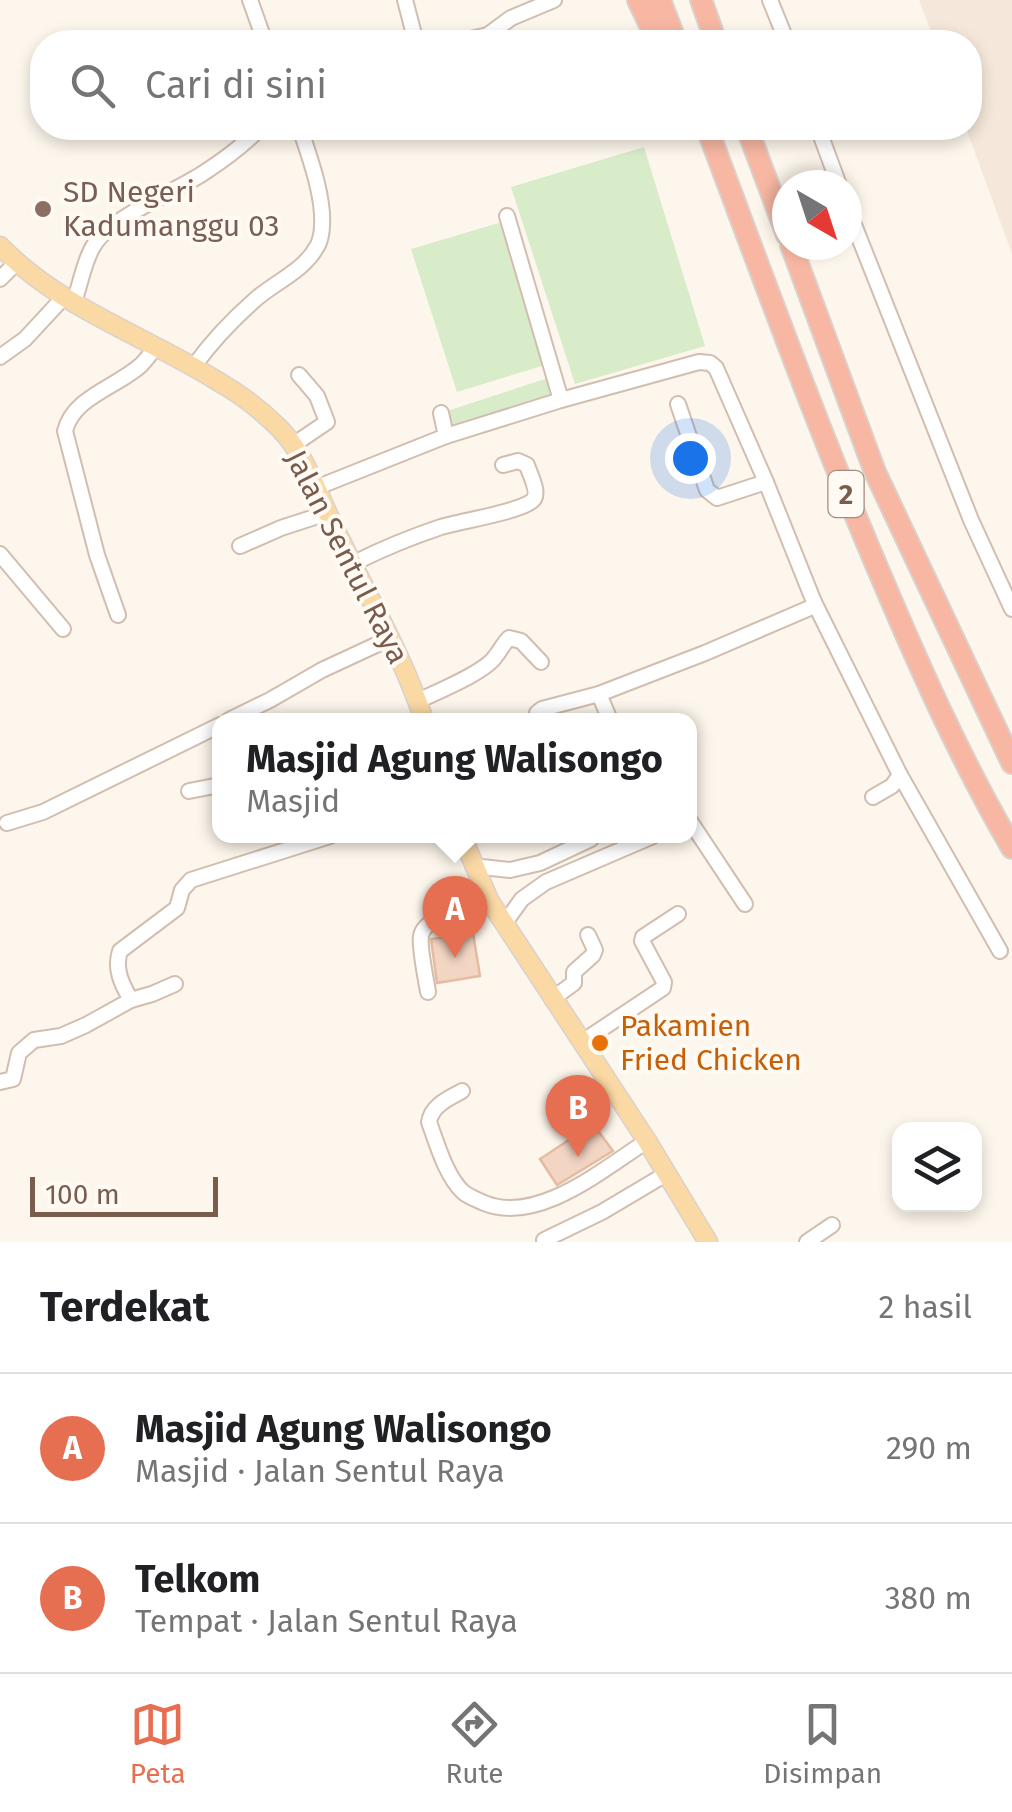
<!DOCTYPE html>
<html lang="id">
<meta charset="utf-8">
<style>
:root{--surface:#fff;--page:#f2f2f2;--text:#202124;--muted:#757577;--line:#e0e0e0;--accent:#e76f51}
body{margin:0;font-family:"Fira Sans",sans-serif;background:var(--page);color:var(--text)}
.controls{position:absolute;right:30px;bottom:30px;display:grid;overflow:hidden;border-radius:20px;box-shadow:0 5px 15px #0003}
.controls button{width:90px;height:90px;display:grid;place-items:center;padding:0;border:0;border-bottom:2px solid var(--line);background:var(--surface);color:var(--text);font:50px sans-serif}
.compass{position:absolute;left:772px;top:170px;width:90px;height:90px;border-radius:50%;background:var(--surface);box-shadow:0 5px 15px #0003;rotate:141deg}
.scale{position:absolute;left:30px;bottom:25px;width:188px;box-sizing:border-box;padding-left:10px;border:5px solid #7a5c4d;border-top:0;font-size:28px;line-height:35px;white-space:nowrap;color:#7a5c4d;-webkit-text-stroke:8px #fffaf3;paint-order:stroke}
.you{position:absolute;left:690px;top:458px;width:35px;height:35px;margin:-25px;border:8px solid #fff;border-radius:50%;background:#1a73e8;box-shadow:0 0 0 15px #1a73e833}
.badge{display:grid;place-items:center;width:65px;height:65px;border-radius:50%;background:var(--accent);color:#fff;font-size:32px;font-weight:700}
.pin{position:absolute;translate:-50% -82px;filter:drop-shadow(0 2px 5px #0008)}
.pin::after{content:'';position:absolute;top:52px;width:35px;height:30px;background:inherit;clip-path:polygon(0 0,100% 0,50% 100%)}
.popup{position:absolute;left:212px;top:713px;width:485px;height:130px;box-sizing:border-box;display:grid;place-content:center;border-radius:20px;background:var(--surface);filter:drop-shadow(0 2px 8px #0005);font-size:32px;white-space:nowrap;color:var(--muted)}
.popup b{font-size:38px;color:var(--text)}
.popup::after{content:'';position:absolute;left:50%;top:100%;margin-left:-20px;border:20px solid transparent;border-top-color:var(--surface)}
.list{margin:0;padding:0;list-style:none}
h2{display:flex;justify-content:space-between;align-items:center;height:130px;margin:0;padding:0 40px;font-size:42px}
h2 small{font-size:32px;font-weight:400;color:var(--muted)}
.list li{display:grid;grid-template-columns:65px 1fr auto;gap:30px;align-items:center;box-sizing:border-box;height:150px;padding:0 40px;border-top:2px solid var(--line)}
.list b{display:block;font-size:38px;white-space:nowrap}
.list p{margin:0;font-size:32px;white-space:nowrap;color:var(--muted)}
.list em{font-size:32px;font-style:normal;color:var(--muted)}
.icon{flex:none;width:55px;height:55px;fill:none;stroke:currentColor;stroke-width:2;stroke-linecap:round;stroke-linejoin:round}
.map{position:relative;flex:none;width:1012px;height:1242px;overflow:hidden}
.search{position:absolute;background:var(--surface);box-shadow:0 5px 15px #0003;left:30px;right:30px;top:30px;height:110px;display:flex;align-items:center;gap:25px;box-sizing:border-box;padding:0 35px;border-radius:40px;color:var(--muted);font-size:38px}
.sheet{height:430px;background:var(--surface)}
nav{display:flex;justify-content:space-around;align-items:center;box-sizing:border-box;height:140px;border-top:2px solid var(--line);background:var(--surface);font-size:28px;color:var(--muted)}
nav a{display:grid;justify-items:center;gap:5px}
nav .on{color:var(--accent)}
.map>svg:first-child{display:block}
.residential{fill:#f5e8da}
.green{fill:#d8ecc9}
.building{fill:#f3d5c3;stroke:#e6bba3;stroke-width:2.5}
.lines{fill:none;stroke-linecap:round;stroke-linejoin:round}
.minor-casing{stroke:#d1beb0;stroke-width:18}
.major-casing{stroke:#dad1cd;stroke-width:21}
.highway-casing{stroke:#dad1cd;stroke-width:24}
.minor{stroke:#fff;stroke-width:14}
.major{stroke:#fbd9a5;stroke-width:18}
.highway{stroke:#f7b7a3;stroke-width:20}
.education-dot{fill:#8d6e63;stroke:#fffaf3;stroke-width:4}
.food-dot{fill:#e8710a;stroke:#fffaf3;stroke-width:4}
.labels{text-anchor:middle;stroke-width:8;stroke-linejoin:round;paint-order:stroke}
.shield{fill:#fffaf3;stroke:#a28b7f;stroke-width:2.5}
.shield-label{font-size:28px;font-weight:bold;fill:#7a5c4d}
.education-label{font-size:30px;fill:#785e54;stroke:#fffaf3;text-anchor:start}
.street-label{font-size:30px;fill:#7a5c4d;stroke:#fffaf3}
.food-label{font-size:30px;fill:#c56008;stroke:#fffaf3;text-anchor:start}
</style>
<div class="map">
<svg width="1012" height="1242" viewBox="0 0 1012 1242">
<rect width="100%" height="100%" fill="#fdf6ec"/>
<polygon class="residential" points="919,0 1012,0 1012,254 966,128 970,128 970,42 935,42"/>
<g class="green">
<polygon points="644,147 705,346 575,384 511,187"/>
<polygon points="502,222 545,365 457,392 411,249"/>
<polygon points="554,376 561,400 446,436 441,413"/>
</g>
<g class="building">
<polygon points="473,933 480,976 437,983 431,939"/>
<polygon points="593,1124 613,1151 557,1185 540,1159"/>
</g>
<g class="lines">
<g class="minor-casing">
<g id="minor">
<polyline points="250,0 265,42"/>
<polyline points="405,0 416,42"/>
<polyline points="770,0 787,42"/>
<polyline points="457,42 488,35 511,18 554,0"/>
<polyline points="818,128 839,185"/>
<polyline points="847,207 971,520 1012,609"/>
<polyline points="507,216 561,400"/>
<polyline points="0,279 16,263"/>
<path d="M 73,304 C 81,285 83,262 94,245 C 111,217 177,191 205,172 C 225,159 245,144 260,128"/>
<polyline points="0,357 25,339 63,298"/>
<path d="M 194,366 C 212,341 233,319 257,298 C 276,282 304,270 316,248 C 320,243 322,232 322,226 C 324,195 309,156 300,128"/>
<polyline points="678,404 707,490 717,498 766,482"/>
<polyline points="441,413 446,436"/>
<polyline points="293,445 327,422 317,396 299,375"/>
<polyline points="318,487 446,436 561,400 699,362 710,363 716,368 766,482 814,602 812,607 705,653 599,694 542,709 537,713 537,720"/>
<polyline points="240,546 281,528 327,513"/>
<polyline points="0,554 63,629"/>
<path d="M 354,563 C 382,549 411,537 441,527 C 461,521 519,512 532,501 C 541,494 530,475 527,465 L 518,461 L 503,465"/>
<polyline points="814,602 900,775 892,786 873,797"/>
<path d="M 118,615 L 97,555 L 65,431 C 73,397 117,387 141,365 C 146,360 151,353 156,347"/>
<polyline points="599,694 610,720"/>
<path d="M 418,701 C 436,692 484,673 495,657 C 501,650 502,645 509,638 L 521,641 L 541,662"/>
<polyline points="229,720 270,700 322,670 391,638"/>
<polyline points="900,775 1000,951"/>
<polyline points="189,791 220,785"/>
<polyline points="690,821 745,904"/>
<polyline points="7,823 43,812 220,725"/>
<polyline points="473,866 510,870 540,863 591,839"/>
<polyline points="504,924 522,899 546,882 653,836"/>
<path d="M 428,992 C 426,979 419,947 421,936 C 424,916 472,906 489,900"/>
<polyline points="552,999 574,983 574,972 593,955 595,950 588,935"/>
<path d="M 131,1000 C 122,985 114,969 120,951 L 177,908 L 182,890 L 191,880 L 330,836"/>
<polyline points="582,1042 663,988 664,982 642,941 643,937 678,914"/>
<polyline points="0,1082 13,1079 19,1053 34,1040 61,1036 86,1025 131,1000 152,994 175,984"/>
<path d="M 462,1091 C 448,1099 432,1105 429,1122 C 437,1144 446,1176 463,1192 C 469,1197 478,1200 484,1203 C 538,1225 603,1169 647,1141"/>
<polyline points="544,1240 602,1212 666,1174"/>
<polyline points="807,1242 832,1225"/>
</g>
</g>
<g class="major-casing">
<g id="major">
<path d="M 0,246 C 61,309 146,336 219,382 C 240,394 262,411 279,428 C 303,452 314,484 328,514 C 360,583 400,648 424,720"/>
<polyline points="462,836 489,900 647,1141 708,1242"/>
</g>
</g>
<g class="highway-casing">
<g id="highway">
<polyline points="638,0 658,42"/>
<polyline points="660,0 676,42"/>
<polyline points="701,0 716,42"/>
<path d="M 707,128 C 764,280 819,432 883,581 C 922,673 962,762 1012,848"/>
<polyline points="747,128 787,235"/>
<polyline points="791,245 875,472 1012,763"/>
</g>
</g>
<use href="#minor" class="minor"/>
<use href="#major" class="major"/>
<use href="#highway" class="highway"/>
</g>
<circle class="education-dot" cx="43" cy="209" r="10"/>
<circle class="food-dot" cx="600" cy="1043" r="10"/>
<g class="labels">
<rect class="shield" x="828.5" y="471" width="35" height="46" rx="8"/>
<g class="shield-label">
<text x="846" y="504">2</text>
</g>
<g class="education-label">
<text x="63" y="202">SD Negeri<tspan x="63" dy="34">Kadumanggu 03</tspan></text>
</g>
<g class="street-label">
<text transform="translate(347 557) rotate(63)" y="10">Jalan Sentul Raya</text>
</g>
<g class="food-label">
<text x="620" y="1036">Pakamien<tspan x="620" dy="34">Fried Chicken</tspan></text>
</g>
</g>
</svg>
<div class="controls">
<button><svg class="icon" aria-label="layers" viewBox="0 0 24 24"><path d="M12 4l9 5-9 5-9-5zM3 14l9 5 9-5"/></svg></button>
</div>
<svg class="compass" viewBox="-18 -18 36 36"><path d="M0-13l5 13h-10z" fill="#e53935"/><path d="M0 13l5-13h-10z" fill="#757577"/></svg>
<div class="scale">100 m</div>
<div class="you"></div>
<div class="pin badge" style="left:455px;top:958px">A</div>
<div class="popup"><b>Masjid Agung Walisongo</b>Masjid</div>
<div class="pin badge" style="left:578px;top:1157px">B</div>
<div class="search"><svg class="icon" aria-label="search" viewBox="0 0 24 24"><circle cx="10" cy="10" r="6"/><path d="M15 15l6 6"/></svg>Cari di sini</div>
</div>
<section class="sheet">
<h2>Terdekat<small>2 hasil</small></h2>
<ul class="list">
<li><span class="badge">A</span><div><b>Masjid Agung Walisongo</b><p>Masjid · Jalan Sentul Raya</p></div><em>290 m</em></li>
<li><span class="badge">B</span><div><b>Telkom</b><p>Tempat · Jalan Sentul Raya</p></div><em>380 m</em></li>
</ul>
</section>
<nav>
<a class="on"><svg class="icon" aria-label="map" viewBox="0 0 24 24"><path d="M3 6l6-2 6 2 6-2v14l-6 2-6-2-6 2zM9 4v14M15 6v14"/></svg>Peta</a>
<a><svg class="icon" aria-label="directions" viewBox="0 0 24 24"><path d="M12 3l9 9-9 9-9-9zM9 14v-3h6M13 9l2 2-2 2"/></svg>Rute</a>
<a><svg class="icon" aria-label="saved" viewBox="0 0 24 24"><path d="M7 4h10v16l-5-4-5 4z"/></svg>Disimpan</a>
</nav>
